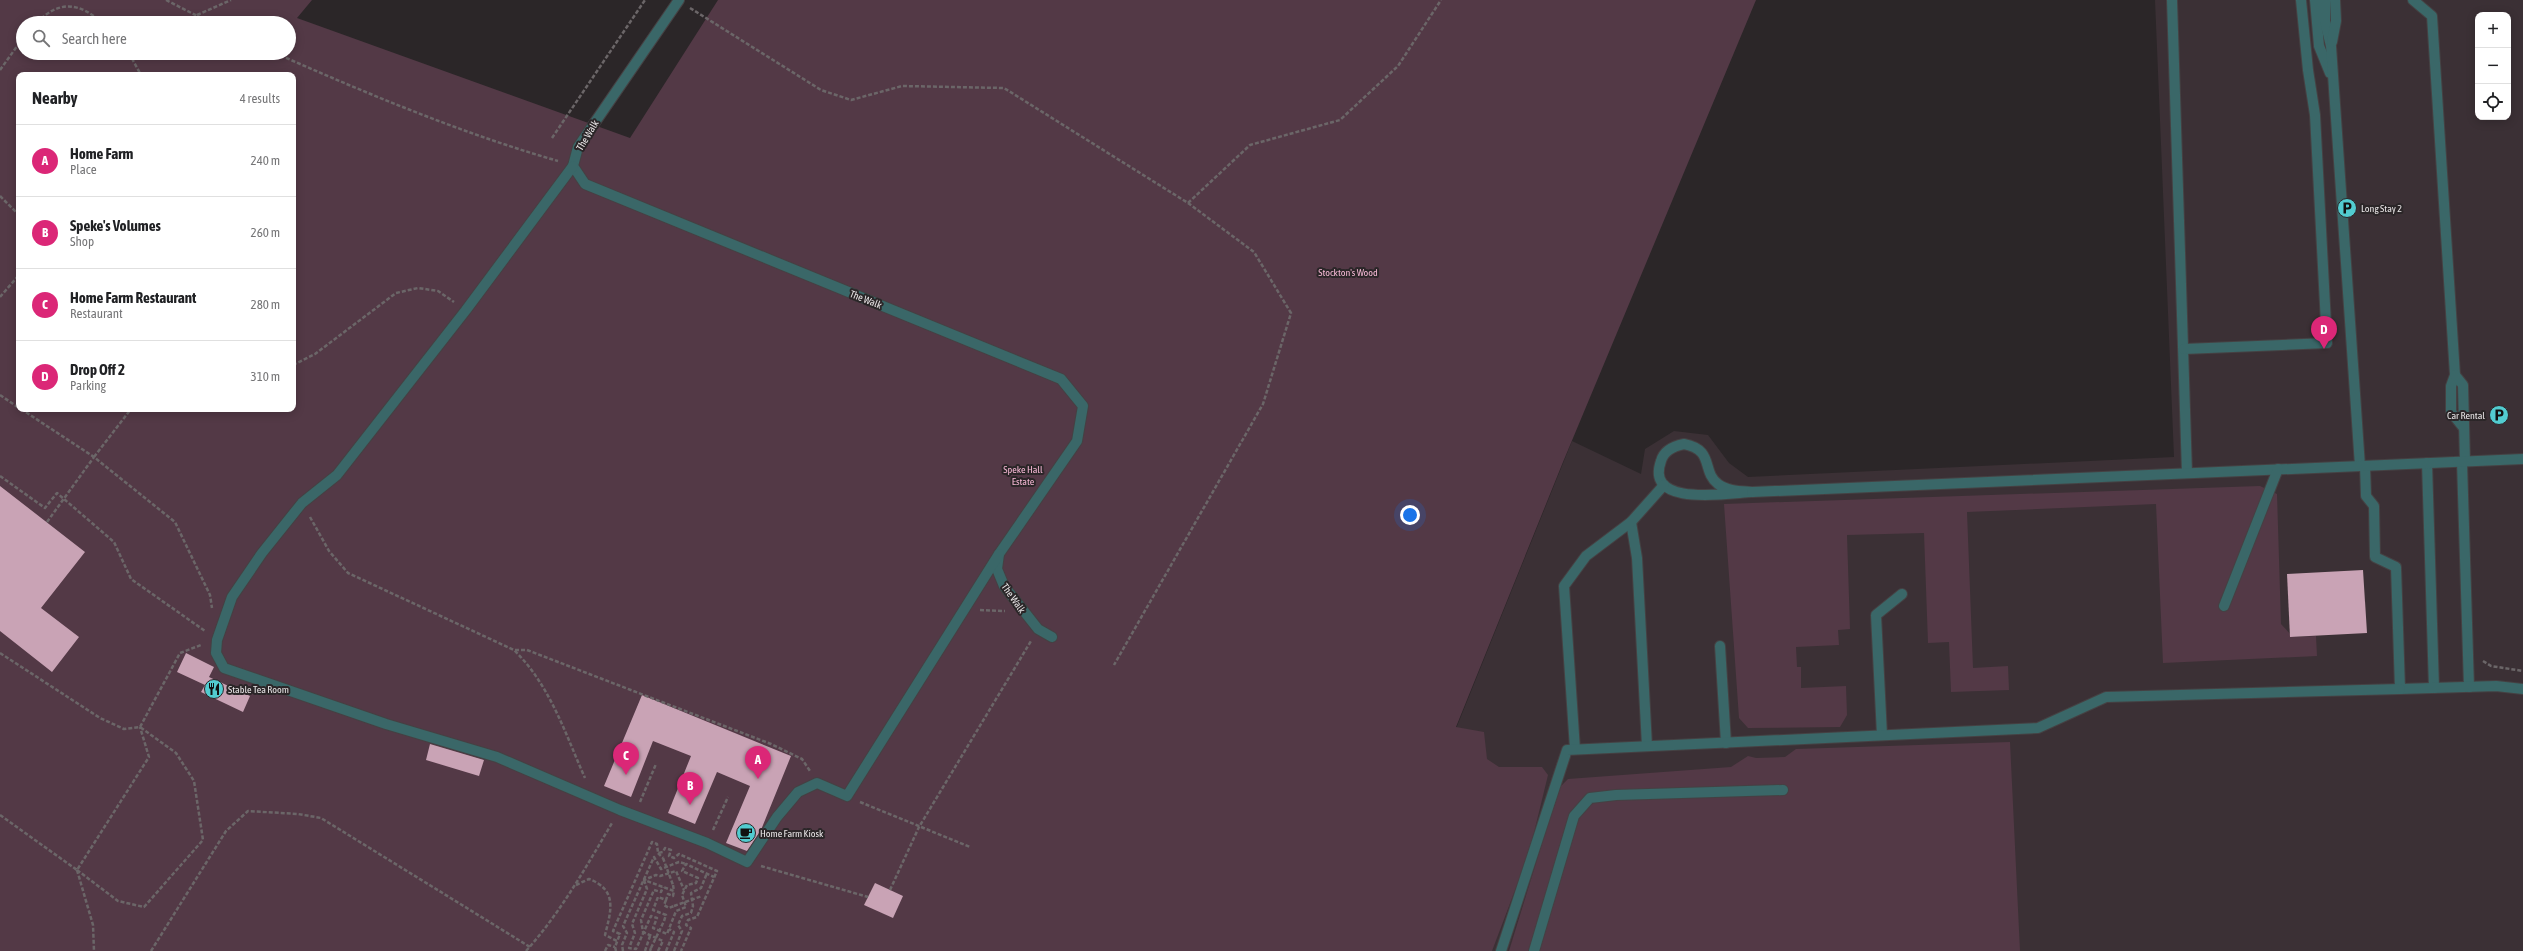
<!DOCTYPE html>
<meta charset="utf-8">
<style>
:root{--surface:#fff;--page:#f2f2f2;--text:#202124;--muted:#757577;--line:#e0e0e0;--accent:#db2777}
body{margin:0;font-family:"Asap Condensed",sans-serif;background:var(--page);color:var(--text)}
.controls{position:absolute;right:12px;top:12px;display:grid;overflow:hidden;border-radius:8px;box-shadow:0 2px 10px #0003}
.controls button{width:36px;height:36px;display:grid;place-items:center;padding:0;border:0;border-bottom:1px solid var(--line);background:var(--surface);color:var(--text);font:20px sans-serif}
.you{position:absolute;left:1410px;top:515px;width:14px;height:14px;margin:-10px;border:3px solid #fff;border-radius:50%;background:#1a73e8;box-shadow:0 0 0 6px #1a73e833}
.badge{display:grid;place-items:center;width:26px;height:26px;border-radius:50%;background:var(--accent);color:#fff;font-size:13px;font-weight:700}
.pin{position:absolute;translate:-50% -33px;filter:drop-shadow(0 1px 2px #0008)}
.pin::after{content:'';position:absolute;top:21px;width:14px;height:12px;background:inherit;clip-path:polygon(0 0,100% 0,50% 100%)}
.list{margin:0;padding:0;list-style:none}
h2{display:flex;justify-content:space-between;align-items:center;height:52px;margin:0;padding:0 16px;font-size:17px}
h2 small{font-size:13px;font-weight:400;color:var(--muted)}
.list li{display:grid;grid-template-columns:26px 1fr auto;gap:12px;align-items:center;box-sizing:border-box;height:72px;padding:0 16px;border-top:1px solid var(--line)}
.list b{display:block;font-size:15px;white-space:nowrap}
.list p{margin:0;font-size:13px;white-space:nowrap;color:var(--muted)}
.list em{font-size:13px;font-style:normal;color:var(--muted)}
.icon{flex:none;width:22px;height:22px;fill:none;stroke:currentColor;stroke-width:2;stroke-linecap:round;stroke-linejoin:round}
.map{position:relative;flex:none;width:2523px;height:951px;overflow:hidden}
.search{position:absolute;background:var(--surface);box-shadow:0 2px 10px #0003;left:16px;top:16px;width:280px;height:44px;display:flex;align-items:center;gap:10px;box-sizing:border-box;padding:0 14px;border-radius:22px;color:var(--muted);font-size:15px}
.panel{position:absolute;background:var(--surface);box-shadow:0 2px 10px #0003;left:16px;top:72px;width:280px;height:340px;border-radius:8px}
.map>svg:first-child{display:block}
.built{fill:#3b3035;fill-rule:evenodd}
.green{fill:#533946;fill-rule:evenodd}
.building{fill:#c9a3b5}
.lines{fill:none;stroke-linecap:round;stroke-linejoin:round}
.minor-casing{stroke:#454143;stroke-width:12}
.path{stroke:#6b6668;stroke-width:2.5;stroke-dasharray:4 2;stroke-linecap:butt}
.minor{stroke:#3a6768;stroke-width:10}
.path-bridge{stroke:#6b6668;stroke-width:2.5;stroke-dasharray:4 2;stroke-linecap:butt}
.labels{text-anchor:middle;stroke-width:4;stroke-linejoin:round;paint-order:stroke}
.street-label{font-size:10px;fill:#e8e5e6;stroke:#2b2628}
.poi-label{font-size:10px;fill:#e8e5e6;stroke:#2b2628;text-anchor:start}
.park-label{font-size:10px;fill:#f6b8d5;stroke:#2b2628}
</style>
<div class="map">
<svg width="2523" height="951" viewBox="0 0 2523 951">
<rect width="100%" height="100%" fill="#2b2628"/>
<path class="built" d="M 2155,0 L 2523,0 L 2523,951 L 1362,951 L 1445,756 L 1572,441 L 1641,474 L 1645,449 L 1674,431 L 1708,435 L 1729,463 L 1748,477 L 2174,457 ZM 2478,15 L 2508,15 L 2508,117 L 2478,117 Z"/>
<g class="green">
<path d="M 0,0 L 312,0 L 297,18 L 630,138 L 718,0 L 1756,0 L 1563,462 L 1456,727 L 1484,732 L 1487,759 L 1499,767 L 1542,767 L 1548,775 L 1529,853 L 1492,951 L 0,951 ZM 23,23 L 289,23 L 289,53 L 23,53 ZM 19,75 L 293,75 L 293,409 L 19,409 Z"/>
<polygon points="2260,486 2277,494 2281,624 2293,637 2316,636 2317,656 2163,663 2156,504 1967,512 1973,668 2008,666 2009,690 1951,692 1949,642 1928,643 1924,533 1847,535 1850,629 1838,630 1839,645 1796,647 1797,667 1801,667 1801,688 1846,686 1847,715 1840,727 1748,728 1739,718 1724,504"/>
<polygon points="2010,742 2020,951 1509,951 1559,788 1568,779 1731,767 1748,756 1756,758 1785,757 1796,749"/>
</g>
<g class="building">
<polygon points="0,486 85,552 41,608 79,637 52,672 0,631"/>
<polygon points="2363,570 2367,633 2290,637 2287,574"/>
<polygon points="186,653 214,667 209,677 250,696 243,712 201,692 205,685 177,672"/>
<polygon points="642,695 791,756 761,830 747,851 726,843 750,786 717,772 695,824 668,813 691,756 653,741 631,797 604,786"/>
<polygon points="430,744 484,760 479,776 426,760"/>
<polygon points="875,883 903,896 893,918 864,905"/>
</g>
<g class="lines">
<g class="minor-casing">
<g id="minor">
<polyline points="679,0 578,147 573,166 585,184 1061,379 1083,406 1077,441 999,554 997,569 1004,586 1038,629 1052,637"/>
<polyline points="2172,0 2187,473"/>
<polyline points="2315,0 2319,46 2330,73"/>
<polyline points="2325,0 2325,21 2331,46 2360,466"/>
<polyline points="2413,0 2432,16 2455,375 2451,386 2451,412 2463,427"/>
<polyline points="2332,42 2336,21 2335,0"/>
<polyline points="573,166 466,310 337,475 302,503 262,553 232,597 217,640 216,653 224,668 386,724 497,757 620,810 707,843 747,862 777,817 798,792 817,783 847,796 999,554"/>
<polyline points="2184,349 2327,343 2315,115 2308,70 2301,0"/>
<polyline points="2455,375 2463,385 2465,461"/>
<path d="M 1684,444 C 1715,450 1701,471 1718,484 C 1727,491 1741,491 1752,492 C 1729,493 1644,508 1661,461 C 1664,450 1674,446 1684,444 Z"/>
<polyline points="2462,462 2469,687"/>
<polyline points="2427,463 2434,688"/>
<polyline points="2365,466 2366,496 2374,506 2375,557 2396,567 2400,689 2496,686 2523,689"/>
<polyline points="1752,492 2523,459"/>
<polyline points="1631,522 1637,558 1647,746"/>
<polyline points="2224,606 2278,469"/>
<polyline points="1720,646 1726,743"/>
<polyline points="1882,735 1876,615 1902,594"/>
<polyline points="1575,749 1564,586 1586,556 1631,522 1664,485"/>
<polyline points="1501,951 1567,750 2038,728 2106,697 2400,689"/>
<polyline points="1534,951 1574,816 1590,798 1616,795 1783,790"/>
</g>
</g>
<g class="path">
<polyline points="166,0 211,23"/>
<polyline points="690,8 821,90 851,100 902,86 1004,88 1188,203 1254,252 1291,313 1263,404 1114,665"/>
<polyline points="197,15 231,0"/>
<path d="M 37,23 C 58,0 80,2 102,23"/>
<polyline points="129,53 141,75"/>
<path d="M 275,53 C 368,94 461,133 558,161"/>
<polyline points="0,70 23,38"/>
<polyline points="552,138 645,0"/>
<polyline points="0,196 19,215"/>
<polyline points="1188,203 1250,145 1340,120 1398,66 1441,0"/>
<polyline points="0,297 19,275"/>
<polyline points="293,365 315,354 396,293 418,288 438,291 454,302"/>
<polyline points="0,395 19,408"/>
<polyline points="21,409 94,457 175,522 210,595 212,608"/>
<polyline points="94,457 131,409"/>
<polyline points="0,476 45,508 57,493 114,542 131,579 205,631"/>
<path d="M 310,517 L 329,551 L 348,573 L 514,650 C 550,685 565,733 585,778"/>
<polyline points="980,610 1005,611"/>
<polyline points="515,650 527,650 771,744 802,759 810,771"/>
<polyline points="0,653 100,718 124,729 140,727 180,653 201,645"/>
<polyline points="2483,661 2491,666 2523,671"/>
<polyline points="640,802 656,764"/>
<polyline points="860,802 970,847"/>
<polyline points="0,815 77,870 149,757 140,727"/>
<polyline points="713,830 728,797"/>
<polyline points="658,853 663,858"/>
<polyline points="761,866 868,897"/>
<polyline points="77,870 118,901 144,907 203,840 194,781 176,753 140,727"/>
<polyline points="77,870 93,925 94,951"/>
<polyline points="644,880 647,889 632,924 635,933 629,948 636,949 651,916 657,918 653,928 667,934 676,911 686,907 682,895 687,885 696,883 698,878 682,871 686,864 714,877"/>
<path d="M 576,885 L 589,879 C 618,890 611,911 605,935 L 617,941"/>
<polyline points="673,885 674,891"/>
<polyline points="890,890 919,827 1031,641"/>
<polyline points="666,900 664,905 669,908 674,906"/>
<polyline points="664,921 666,915 653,910 658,897 666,900 668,894 673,896 674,891 644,880 656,875 660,876 676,871 684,890"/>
<polyline points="151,951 226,831 248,811 298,814 321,818 530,947"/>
<path d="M 526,951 C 561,912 586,867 612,823"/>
<polyline points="605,951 608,945 615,947"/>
<polyline points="616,951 615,947 620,934 613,931 652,842 657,844 658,853 663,852 665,848 671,850 669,856 674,858 679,854 717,871 697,917 688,920 686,925 691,928 681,951"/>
<polyline points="623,951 622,945 627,933 623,926 654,857 661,869 679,862 686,864"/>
<polyline points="645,951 650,936"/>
<polyline points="650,951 651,948"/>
<polyline points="658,951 663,941 643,932 641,920 654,890 661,892 663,887"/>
<polyline points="666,951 674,932 669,929"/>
<polyline points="674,951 682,931 678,925 682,916 691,913 693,906 691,893 701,888 707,873"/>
</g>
<use href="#minor" class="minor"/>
<g class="path-bridge">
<polyline points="47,522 94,457"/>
<polyline points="663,858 673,885"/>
<polyline points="674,906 702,896"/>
<polyline points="651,948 664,921"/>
</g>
</g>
<defs>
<g id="parking-disc" transform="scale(1)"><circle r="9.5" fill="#52ccd0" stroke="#2b2628"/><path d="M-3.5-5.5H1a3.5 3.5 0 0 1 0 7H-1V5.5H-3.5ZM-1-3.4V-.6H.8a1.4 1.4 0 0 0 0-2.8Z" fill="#111"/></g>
<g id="restaurant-disc" transform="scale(1)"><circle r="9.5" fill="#52ccd0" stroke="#2b2628"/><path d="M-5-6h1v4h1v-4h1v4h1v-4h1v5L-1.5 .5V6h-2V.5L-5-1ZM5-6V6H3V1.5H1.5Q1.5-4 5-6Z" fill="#111"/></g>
<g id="cafe-disc" transform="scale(1)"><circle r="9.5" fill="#52ccd0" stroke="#2b2628"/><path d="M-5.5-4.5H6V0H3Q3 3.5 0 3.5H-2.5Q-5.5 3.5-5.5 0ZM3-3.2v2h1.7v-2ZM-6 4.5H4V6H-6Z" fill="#111"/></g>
</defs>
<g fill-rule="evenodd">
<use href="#parking-disc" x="2347" y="208"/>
<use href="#parking-disc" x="2499" y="415"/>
<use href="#restaurant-disc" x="214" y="689"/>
<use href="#cafe-disc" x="746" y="833"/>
</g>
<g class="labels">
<g class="street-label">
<text transform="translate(587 135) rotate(-59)" y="4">The Walk</text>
<text transform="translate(866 299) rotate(22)" y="4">The Walk</text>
<text transform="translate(1014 598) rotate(55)" y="4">The Walk</text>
</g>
<g class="poi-label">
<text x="2361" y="212">Long Stay 2</text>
<text x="2485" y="419" text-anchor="end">Car Rental</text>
<text x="228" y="693">Stable Tea Room</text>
<text x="760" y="837">Home Farm Kiosk</text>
</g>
<g class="park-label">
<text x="1348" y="276">Stockton's Wood</text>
<text x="1023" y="473">Speke Hall<tspan x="1023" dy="12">Estate</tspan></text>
</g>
</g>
</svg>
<div class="controls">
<button>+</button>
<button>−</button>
<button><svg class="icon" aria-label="locate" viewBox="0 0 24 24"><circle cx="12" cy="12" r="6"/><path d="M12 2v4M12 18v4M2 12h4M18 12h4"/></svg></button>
</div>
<div class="you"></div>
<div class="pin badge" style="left:758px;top:779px">A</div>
<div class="pin badge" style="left:690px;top:805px">B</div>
<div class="pin badge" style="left:626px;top:775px">C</div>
<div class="pin badge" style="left:2324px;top:349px">D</div>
<div class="search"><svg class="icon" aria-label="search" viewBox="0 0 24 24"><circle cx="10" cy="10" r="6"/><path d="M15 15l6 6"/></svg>Search here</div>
<section class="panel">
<h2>Nearby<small>4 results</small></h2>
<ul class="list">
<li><span class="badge">A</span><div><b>Home Farm</b><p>Place</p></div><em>240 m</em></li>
<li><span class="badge">B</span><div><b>Speke's Volumes</b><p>Shop</p></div><em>260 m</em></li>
<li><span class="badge">C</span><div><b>Home Farm Restaurant</b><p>Restaurant</p></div><em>280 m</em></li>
<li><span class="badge">D</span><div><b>Drop Off 2</b><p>Parking</p></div><em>310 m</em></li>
</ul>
</section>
</div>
